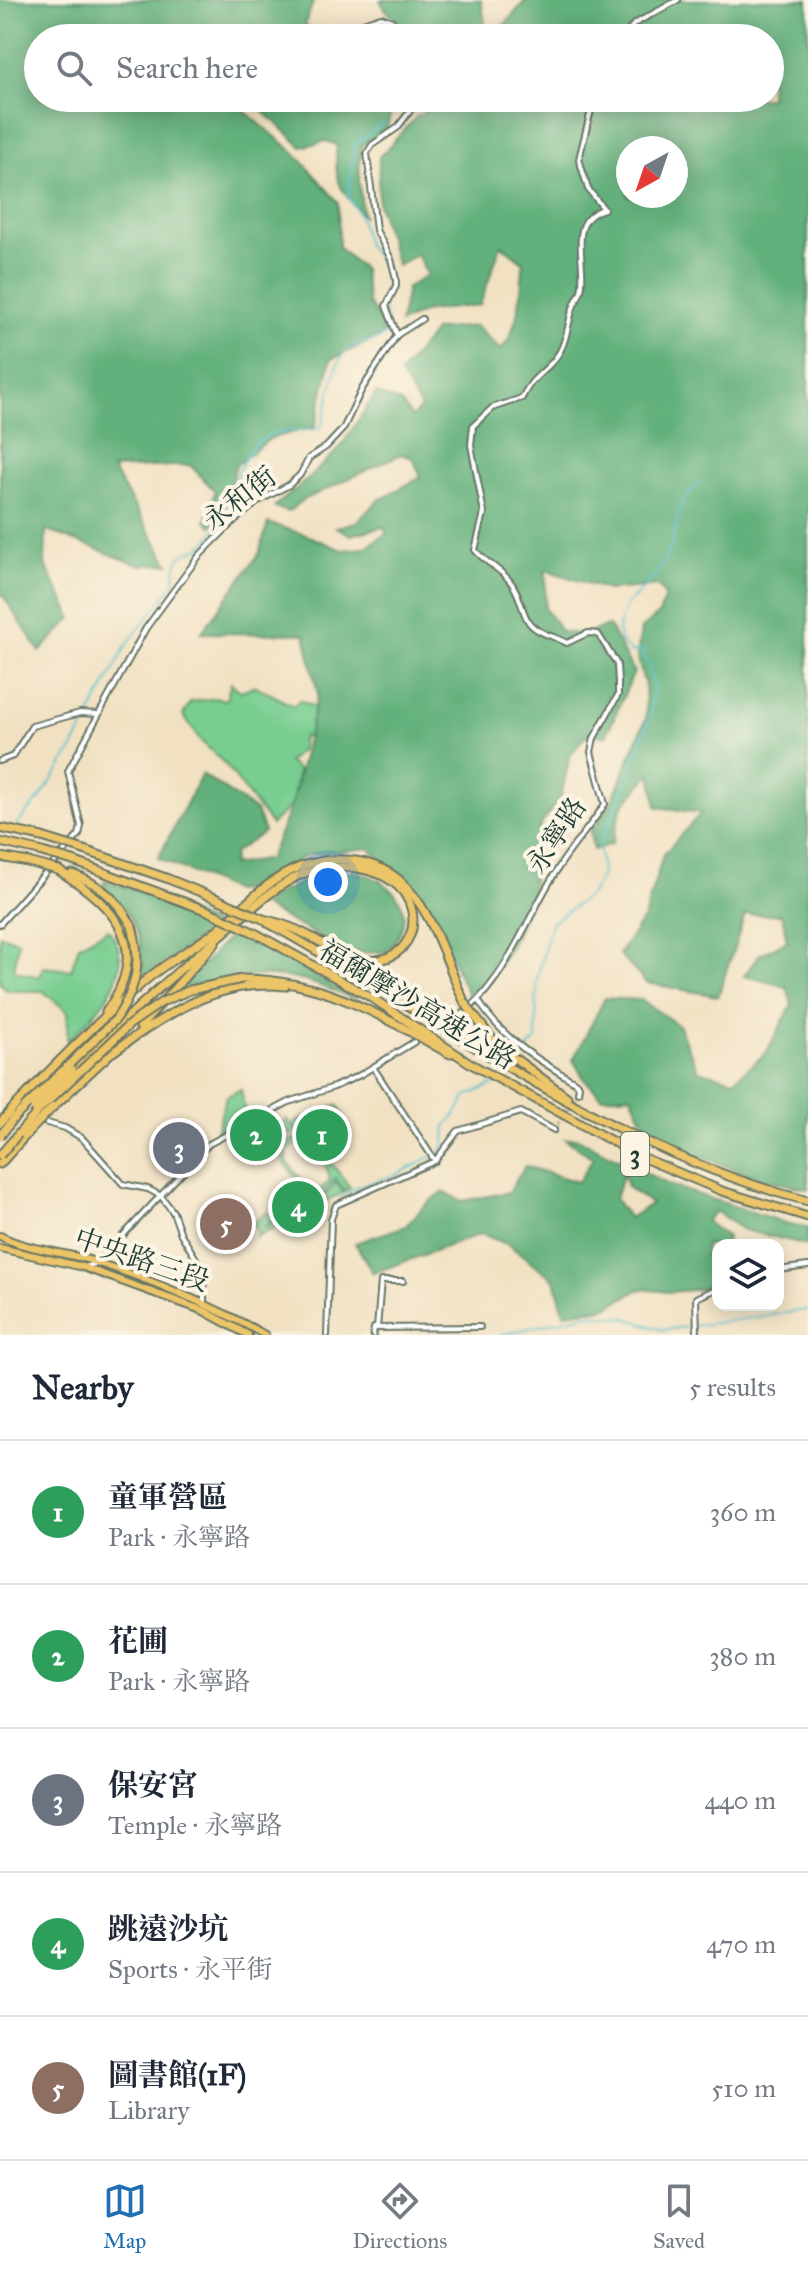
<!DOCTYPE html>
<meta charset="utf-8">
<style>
:root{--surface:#fff;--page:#f6f6f7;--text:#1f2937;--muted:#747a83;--line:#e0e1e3;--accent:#1f6fb2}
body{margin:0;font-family:"IM FELL Great Primer","Noto Serif TC",serif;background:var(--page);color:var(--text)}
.controls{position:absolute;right:24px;bottom:24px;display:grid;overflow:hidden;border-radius:16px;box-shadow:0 4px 20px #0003}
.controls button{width:72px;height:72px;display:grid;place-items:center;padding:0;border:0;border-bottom:2px solid var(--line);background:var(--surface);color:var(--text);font:40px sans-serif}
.compass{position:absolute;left:616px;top:136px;width:72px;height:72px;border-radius:50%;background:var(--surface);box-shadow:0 4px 20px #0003;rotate:220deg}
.you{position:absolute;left:328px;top:882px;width:28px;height:28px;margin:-20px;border:6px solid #fff;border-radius:50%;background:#1a73e8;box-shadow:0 0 0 12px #1a73e833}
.badge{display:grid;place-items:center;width:52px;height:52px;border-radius:50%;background:var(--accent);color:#fff;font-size:26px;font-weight:700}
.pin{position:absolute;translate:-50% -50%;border:4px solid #fff;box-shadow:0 2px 8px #0006}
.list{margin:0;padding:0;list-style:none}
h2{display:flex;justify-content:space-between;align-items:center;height:104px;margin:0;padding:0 32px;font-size:34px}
h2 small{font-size:26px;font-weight:400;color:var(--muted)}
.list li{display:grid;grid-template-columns:52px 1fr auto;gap:24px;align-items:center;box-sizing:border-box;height:144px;padding:0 32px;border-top:2px solid var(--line)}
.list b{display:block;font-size:30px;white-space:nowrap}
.list p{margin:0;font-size:26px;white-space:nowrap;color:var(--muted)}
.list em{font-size:26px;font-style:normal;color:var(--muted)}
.icon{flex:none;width:44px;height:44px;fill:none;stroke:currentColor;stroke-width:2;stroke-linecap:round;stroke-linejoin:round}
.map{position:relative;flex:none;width:808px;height:1335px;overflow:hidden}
.search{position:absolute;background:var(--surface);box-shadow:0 4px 20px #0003;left:24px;right:24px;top:24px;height:88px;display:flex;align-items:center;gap:20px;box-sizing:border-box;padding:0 28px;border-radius:44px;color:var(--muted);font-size:30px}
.sheet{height:824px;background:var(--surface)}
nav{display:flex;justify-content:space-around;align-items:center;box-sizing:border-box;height:112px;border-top:2px solid var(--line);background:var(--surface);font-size:22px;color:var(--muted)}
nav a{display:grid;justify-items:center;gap:4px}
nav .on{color:var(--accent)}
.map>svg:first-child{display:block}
.green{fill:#78cd91;stroke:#4c8562;stroke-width:2;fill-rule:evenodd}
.forest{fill:#62b07b;stroke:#407658;stroke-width:2;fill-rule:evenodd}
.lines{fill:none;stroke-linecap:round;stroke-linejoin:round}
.stream{stroke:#51becb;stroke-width:2}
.minor-tunnel{stroke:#c7c0a6;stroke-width:4;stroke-dasharray:4 2;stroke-linecap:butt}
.minor-casing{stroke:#687666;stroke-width:8}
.primary-casing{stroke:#687666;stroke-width:10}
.motorway-casing{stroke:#687666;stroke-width:11}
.minor{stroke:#fff;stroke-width:4}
.primary{stroke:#edc569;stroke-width:6}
.motorway{stroke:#edc569;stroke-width:7}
.motorway-bridge-casing{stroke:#687666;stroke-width:11;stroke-linecap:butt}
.motorway-bridge{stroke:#edc569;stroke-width:7}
.labels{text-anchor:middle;stroke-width:8;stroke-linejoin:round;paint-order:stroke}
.shield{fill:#fcf5e5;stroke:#617469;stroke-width:2}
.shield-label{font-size:26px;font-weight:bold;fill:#1f3d34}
.street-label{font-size:28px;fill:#1f3d34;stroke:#fcf5e5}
</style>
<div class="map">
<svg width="808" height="1335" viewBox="0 0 808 1335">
<rect width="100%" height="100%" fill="#fcf5e5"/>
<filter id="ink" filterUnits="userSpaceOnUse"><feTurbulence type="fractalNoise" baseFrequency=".0125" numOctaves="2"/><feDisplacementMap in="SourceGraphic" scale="16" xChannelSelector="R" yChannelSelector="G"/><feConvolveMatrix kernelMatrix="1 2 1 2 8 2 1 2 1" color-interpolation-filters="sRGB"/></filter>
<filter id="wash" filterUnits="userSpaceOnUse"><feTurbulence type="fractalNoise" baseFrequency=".006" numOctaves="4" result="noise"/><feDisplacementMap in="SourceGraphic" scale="32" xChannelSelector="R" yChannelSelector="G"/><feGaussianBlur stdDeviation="1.8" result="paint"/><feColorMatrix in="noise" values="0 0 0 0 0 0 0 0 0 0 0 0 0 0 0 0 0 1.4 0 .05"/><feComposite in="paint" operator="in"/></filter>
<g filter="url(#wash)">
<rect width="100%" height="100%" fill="#f1e1c2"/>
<g class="green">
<polygon points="231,683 240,691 256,686 293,706 300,700 313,706 342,747 303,736 301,750 288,762 298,770 292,804 271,825 225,764 201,741 183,715 191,702 216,698 226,700"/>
<path d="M 108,929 C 142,970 96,1013 67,1042 L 68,1012 L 43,991 L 8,991 L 0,983 L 0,935 L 18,941 L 14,971 L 39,977 L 43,967 L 71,970 L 79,945 Z"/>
<polygon points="241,1089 246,1117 216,1132 226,1097"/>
<path d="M 338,1105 L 345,1118 L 323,1150 L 305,1129 L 350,1187 L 345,1191 L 335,1178 L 326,1192 L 314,1196 L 308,1194 L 282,1160 C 282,1146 289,1139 302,1136 L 297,1130 L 291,1135 L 282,1125 L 287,1120 L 296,1129 L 293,1124 L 298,1121 ZM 299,1142 C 313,1145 330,1166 329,1181 L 320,1190 L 307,1187 L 287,1161 L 287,1151 Z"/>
<path d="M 335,1181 L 344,1192 L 256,1237 L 258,1232 L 252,1224 L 267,1212 L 273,1219 L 264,1228 L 309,1196 C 322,1199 331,1193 335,1181 Z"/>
</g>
<g class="forest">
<polygon points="0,0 314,0 305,24 319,38 38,38 38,98 229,98 295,153 338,202 339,248 363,269 368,303 387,329 378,338 331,359 315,427 271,438 236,465 224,508 212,526 206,521 215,491 190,465 112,469 169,564 139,565 46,530 45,564 72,618 40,652 0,591"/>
<polygon points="380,0 481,0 485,22 468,38 415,38 385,9"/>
<path d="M 526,0 L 808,0 L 808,1189 L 758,1178 L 691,1153 L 648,1132 L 631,1095 L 602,1097 L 585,1080 L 573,1060 L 605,998 L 641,1000 L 678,1025 L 698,1070 L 734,1080 L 766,1053 L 792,1005 L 787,987 L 744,976 L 759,955 L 787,941 L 782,914 L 745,915 L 718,996 L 646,983 L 619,954 L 644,918 L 663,855 L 701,813 L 657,807 L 651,773 L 621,808 L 612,844 L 593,850 L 590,831 L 610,806 L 646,718 L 645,685 L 637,657 L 641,629 L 659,614 L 665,596 L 658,586 L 608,590 L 546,570 L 545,609 L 562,632 L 583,634 L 609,626 L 634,672 L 606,736 L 587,734 L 570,756 L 561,796 L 540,826 L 530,901 L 508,951 L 490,979 L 470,999 L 426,903 L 369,848 L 308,855 L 245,890 L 234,891 L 158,858 L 202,774 L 256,811 L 264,832 L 234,853 L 232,865 L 269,859 L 292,803 L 318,694 L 305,634 L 201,633 L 259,554 L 268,523 L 306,535 L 342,550 L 364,548 L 387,533 L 383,527 L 351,535 L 336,527 L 356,522 L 379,500 L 421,477 L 413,458 L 401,454 L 303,500 L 288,512 L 274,507 L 308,479 L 340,448 L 376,393 L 401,403 L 412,417 L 421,408 L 400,374 L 435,330 L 475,326 L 501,350 C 519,329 522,289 523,262 L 501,245 L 480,305 L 427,311 L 400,323 L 407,288 L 427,275 L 417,254 L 397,266 L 378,205 L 379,157 L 417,116 L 452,98 L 770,98 L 770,38 L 486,38 L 506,23 ZM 628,148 L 676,148 L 676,196 L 628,196 Z"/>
<path d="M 249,98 L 409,98 L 391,111 L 387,128 L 361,146 L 359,183 L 363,216 C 340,191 333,180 337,145 L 326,141 L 302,147 Z"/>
<path d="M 324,871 C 332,871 341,870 349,871 C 395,876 424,915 386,952 L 360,953 L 344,950 L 262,906 L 273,896 Z"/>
<path d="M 104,880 L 167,901 L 216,926 L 143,978 C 142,937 136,913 103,887 Z"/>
<path d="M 232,934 L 281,956 L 361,1002 C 339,994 319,983 296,979 C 259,971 215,980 179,989 Z"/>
<path d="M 577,1138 L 669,1185 L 789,1224 L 808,1227 L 808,1245 L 743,1230 L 715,1211 L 706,1221 L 727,1237 L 726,1245 L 718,1245 L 718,1247 L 706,1244 L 705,1256 L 718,1260 L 718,1282 L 705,1289 L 669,1292 L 640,1289 L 605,1308 L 564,1313 L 555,1280 L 509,1245 L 481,1234 L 373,1273 L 355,1243 L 406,1226 L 425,1205 L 443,1192 L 463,1201 L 509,1192 L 525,1166 L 578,1182 L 593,1158 L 565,1139 ZM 623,1173 L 627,1187 L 651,1204 L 629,1218 L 615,1199 Z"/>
</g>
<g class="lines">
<g class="stream">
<path d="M 17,824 L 41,797 L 73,748 L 127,644 L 175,583 C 174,540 194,562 213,534 C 230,508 236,452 265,437 C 280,430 304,431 320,429 C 329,409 333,360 347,350 C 360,341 377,344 388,332 L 383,308 L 387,285 L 385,269 L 367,245 L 359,215 L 348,196 L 355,144 L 384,123"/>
<polyline points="514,1066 536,1040 537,979 551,923 591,894 602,875 599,844 626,783 649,718 654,687 648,664 640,649 632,653 620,641 618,628 625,607 655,576 671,547 682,502 699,483"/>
<polyline points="340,1198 358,1186 394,1176 439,1153 445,1144 446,1126 455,1116 467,1096 499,1082"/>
<polyline points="501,1335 588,1314 626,1318 663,1330 808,1310"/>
</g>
</g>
</g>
<g filter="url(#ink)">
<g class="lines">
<g class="minor-tunnel">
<polyline points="414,1042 453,1021"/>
<polyline points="554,1130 578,1092"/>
</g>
<g class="minor-casing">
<g id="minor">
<polyline points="335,32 381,17 392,21 402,38"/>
<polyline points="623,38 634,24 678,0"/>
<polyline points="397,335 422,319"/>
<polyline points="0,761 13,756 32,726 80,713 98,714"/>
<polyline points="0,924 79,835 81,826 68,771 146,628 199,556 232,523 259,501 289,485 300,475 309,458 326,447 343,429 362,389 397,335 386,306 396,286 396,279 391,259 376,230 367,153 372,145 397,128 420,98"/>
<path d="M 478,1000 C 501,1038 538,1060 575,1082 L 579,1086 L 578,1092"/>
<path d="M 453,1021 C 505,987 524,921 557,870 C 571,847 590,827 605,804 L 591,752 L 594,738 L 618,695 L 618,683 L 617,664 L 598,634 L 588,633 L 567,643 C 555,636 535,633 528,621 C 520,607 520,592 509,580 C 500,569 486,563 475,550 L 484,513 L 471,445 L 473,426 L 492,408 L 522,398 C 532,377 540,376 554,360 C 567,345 567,326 573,308 C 575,302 579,297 581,291 C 588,263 565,220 604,209 L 588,189 L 579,159 L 594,98"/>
<polyline points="373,1067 435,1161"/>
<polyline points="40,1121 65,1128 82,1138 123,1184 148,1189 161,1196 173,1212 181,1234 201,1267 204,1280 204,1303"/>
<polyline points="85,1267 97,1263 209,1144 289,1102 334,1087 360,1075 414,1042"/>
<polyline points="778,1270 808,1266"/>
<polyline points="377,1328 381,1281 403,1281"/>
<polyline points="327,1335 331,1219 336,1205 435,1161 458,1131 521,1112 554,1130"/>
<polyline points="373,1335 374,1328 480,1327"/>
<polyline points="697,1335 696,1298 718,1288"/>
</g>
</g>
<g class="primary-casing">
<g id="primary">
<path d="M 0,1236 C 28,1250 59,1251 89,1260 C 150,1279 209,1304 265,1335"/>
<polyline points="0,1248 83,1267 204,1311 248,1335"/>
</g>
</g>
<g class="motorway-casing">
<g id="motorway">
<polyline points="0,828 42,837"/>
<polyline points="0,842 39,851"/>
<polyline points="78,848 166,878 215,898"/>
<polyline points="0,857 28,862"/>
<polyline points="73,861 208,911"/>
<path d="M 58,870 C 116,906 153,947 106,1012"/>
<path d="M 72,874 C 100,884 118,900 132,926"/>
<path d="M 268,923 C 446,1021 608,1150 808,1201"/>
<polyline points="255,933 372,998 473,1065 639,1156 722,1191 808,1217"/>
<path d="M 242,979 C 323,979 382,1016 450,1054"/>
<polyline points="472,1013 497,1045 567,1097"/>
<polyline points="140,1027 215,943"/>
<path d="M 113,1052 C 164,1015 219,978 285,986"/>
<path d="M 72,1070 C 120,1024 168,978 220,936 C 245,915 267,892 296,877 C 334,857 411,865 413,920 C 413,930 409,940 402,948 C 371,979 328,944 297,930 C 286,925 275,922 263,919"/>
<path d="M 17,1104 C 56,1064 96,1023 139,986 C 161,965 189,951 213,933 C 241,911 265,880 300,867 C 331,855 371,857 398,879 C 433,908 445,961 464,1001"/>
<polyline points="53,1107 113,1051"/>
<polyline points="0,1164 25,1136"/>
</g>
</g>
<use href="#minor" class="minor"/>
<use href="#primary" class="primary"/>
<use href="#motorway" class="motorway"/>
<g class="motorway-bridge-casing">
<g id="motorway-bridge">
<polyline points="42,837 78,848"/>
<polyline points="39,851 73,861"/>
<polyline points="28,862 58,870"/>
<polyline points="215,898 263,919"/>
<polyline points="208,911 255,933"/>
<polyline points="464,1001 472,1013"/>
<polyline points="34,1108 72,1070"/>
<polyline points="0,1123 17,1104"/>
<path d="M 0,1136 L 14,1118 L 116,1019 C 137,988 142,962 132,926"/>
<polyline points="25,1136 53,1107"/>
<polyline points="0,1155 41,1108 130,1024 162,1002 190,990 242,979"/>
</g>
</g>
<use href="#motorway-bridge" class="motorway-bridge"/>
</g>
</g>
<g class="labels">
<rect class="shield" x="621" y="1132" width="28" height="44" rx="6"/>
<g class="shield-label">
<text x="635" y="1163">3</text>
</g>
<g class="street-label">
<text transform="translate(239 498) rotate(-38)" y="10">永和街</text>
<text transform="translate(556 835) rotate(-57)" y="10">永寧路</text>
<text transform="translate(418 1004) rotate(31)" y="10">福爾摩沙高速公路</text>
<text transform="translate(142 1259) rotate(19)" y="10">中央路三段</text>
</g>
</g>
</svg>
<div class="controls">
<button><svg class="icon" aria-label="layers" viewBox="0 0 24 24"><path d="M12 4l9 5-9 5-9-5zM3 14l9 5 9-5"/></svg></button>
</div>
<svg class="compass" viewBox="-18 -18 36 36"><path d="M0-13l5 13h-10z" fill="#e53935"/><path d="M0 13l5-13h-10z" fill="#747a83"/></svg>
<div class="you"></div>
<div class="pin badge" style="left:322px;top:1135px;background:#2e9e5b">1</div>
<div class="pin badge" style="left:256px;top:1135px;background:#2e9e5b">2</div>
<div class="pin badge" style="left:179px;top:1148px;background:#6b7280">3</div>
<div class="pin badge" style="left:298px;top:1207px;background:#2e9e5b">4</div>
<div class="pin badge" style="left:226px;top:1224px;background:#8d6e63">5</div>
<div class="search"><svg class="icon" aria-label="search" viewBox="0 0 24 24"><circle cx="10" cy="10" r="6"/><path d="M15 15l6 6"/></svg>Search here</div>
</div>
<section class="sheet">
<h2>Nearby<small>5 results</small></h2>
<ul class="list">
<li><span class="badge" style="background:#2e9e5b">1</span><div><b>童軍營區</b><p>Park · 永寧路</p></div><em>360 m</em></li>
<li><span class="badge" style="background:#2e9e5b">2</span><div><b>花圃</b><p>Park · 永寧路</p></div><em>380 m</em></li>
<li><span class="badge" style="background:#6b7280">3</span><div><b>保安宮</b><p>Temple · 永寧路</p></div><em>440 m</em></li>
<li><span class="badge" style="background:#2e9e5b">4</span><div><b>跳遠沙坑</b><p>Sports · 永平街</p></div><em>470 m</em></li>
<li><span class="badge" style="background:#8d6e63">5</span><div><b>圖書館(1F)</b><p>Library</p></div><em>510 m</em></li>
</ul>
</section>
<nav>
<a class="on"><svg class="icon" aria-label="map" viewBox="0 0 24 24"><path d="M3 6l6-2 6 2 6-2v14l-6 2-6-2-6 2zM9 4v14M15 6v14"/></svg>Map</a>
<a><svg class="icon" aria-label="directions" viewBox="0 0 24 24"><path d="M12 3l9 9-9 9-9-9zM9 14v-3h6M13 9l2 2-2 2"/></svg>Directions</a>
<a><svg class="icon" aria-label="saved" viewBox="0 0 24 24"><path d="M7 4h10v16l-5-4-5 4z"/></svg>Saved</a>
</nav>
